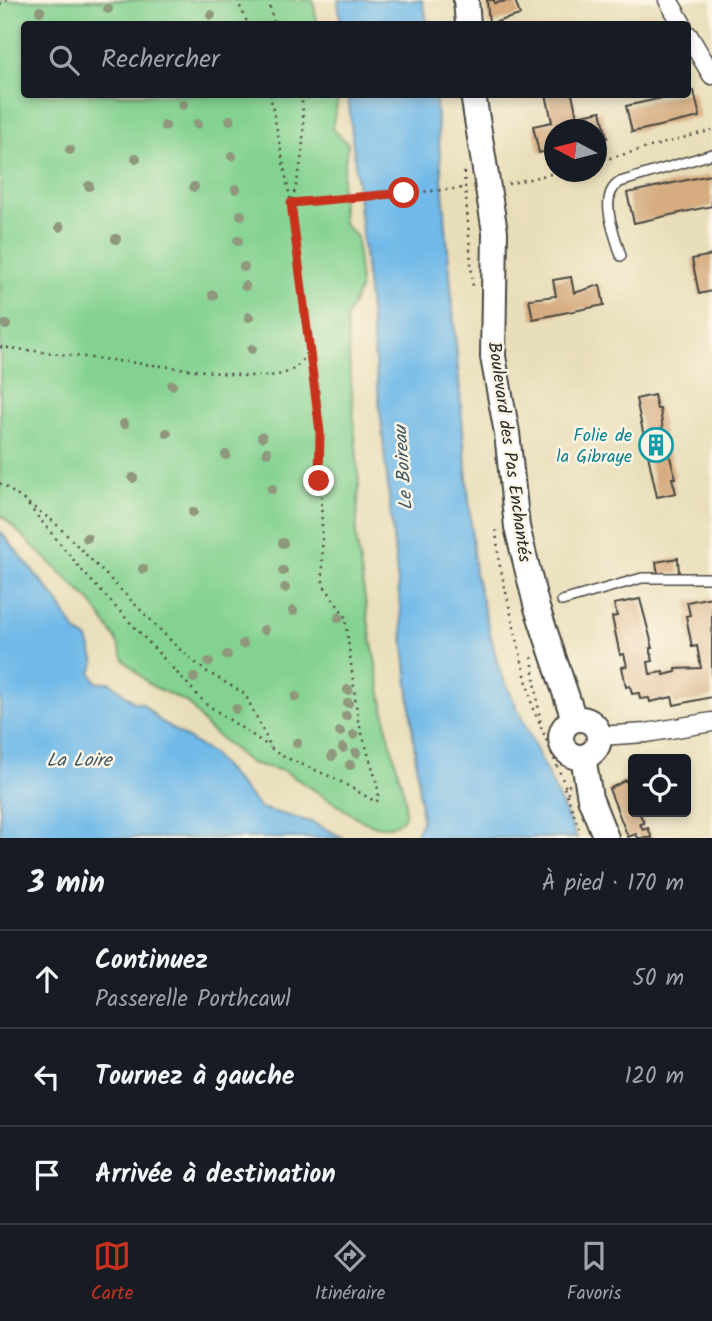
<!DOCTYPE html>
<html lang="fr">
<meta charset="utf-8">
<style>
:root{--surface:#171b24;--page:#242831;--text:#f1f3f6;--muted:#9ea1a6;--line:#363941;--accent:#c8321e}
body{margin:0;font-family:Kalam,sans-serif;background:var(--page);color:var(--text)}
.controls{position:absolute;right:21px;bottom:21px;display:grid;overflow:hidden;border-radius:7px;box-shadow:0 4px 10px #0003}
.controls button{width:63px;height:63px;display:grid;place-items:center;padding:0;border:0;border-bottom:2px solid var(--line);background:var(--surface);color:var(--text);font:35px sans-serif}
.compass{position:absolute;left:544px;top:119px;width:63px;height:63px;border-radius:50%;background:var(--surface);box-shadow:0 4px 10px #0003;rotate:277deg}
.stop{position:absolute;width:21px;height:21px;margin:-16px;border:5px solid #c8321e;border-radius:50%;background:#fff}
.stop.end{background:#c8321e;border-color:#fff;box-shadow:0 2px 7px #0008}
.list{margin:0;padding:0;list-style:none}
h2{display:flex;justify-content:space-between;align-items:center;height:91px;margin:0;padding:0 28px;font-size:30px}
h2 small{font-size:23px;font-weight:400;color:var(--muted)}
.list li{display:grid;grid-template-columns:46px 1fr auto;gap:21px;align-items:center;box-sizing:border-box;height:98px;padding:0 28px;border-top:2px solid var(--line)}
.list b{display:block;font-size:26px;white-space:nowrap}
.list p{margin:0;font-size:23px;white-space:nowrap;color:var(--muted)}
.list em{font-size:23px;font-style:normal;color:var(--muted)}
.icon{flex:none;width:38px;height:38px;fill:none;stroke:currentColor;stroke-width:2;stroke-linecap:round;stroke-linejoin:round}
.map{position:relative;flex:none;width:712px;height:838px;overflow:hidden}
.search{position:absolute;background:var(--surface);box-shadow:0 4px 10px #0003;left:21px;right:21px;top:21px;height:77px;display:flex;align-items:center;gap:18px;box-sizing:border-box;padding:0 24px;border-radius:7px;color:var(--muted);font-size:26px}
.sheet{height:385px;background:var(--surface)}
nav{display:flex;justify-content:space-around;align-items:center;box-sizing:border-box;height:98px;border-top:2px solid var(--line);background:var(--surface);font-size:19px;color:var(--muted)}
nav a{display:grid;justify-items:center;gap:4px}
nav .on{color:var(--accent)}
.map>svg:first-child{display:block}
.green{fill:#83d291;stroke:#577e5e;stroke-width:2}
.water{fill:#6fb9e8;stroke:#4d728a;stroke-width:2}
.building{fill:#d6ac80}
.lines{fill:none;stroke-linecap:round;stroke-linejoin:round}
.lane-casing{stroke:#484640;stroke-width:12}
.street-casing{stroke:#484640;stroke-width:21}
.secondary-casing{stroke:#484640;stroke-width:28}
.path{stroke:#484640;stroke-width:2.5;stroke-dasharray:2 5;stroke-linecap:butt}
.lane{stroke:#fff;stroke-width:9}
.street{stroke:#fff;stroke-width:18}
.secondary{stroke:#fff;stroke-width:24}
.tree{fill:#8f977c}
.route{stroke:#c8321e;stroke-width:9}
.labels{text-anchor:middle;stroke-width:5;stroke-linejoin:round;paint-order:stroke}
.culture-label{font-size:18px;fill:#0d838f;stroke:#fcf5e5;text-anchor:end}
.street-label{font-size:18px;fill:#2b2b2b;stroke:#fcf5e5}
.water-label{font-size:19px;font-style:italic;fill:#3f5664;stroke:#fcf5e5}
</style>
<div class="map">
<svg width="712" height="838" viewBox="0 0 712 838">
<rect width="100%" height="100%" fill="#fcf5e5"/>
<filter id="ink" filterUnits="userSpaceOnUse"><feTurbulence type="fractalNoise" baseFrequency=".0143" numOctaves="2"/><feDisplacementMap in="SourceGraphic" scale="14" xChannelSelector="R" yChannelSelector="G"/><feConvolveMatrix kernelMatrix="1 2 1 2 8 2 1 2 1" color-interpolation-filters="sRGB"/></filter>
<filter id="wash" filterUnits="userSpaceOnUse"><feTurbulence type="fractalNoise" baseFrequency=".00686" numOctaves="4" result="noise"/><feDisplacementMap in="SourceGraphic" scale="28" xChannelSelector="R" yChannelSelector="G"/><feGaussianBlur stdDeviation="1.57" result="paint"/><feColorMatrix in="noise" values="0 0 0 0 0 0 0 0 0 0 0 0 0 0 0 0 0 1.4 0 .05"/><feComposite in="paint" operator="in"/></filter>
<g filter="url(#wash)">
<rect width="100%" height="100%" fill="#e9deba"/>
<polygon class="green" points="0,0 313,0 317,24 24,24 24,94 339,95 332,128 348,144 341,186 343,223 357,237 360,289 346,318 359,485 356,536 368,620 388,733 405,798 405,817 395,825 379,827 363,821 284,771 250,763 207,727 188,703 150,685 124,660 116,639 90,601 0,514"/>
<g class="water">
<polygon points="338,0 422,0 428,24 341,24"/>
<polygon points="348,95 435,95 475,573 499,669 577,838 414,838 422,821"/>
<polygon points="0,531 57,600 77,633 88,639 95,663 91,673 97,683 110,682 134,702 142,703 159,720 212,754 260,808 311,822 344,838 0,838"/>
</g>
<g id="blocks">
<g class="building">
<polygon points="487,0 494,0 494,3 515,0 520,15 489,24"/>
<polygon points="694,91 700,117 632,132 626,106"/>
<polygon points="546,94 572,94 577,116 601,111 607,138 596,140 596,130 554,130 554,149 539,153 533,126 552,122"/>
<polygon points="710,175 712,206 634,223 627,193"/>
<polygon points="712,255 712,291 699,294 692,259"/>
<polygon points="571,277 574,293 600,285 604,305 533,319 529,299 556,296 553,280"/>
<polygon points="654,395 657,409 660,409 664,437 676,478 672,478 676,493 657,497 636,399"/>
<polygon points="678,558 679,574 658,574 656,562"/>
<polygon points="712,597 712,697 674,705 672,697 650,702 649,698 640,699 639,693 632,694 630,686 626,687 622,667 627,666 624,654 620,655 612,617 617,616 614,604 640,599 653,648 650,648 653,661 648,662 650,674 663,672 664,675 676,672 676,669 701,668 697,646 692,647 686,616 690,615 687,602"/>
<polygon points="626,780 633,800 633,812 639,812 644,823 640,824 643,830 648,828 652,838 638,838 636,834 628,837 609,789"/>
</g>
</g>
</g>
<g filter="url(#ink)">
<use href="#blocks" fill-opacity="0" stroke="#484640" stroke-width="2"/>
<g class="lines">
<g class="lane-casing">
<g id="lane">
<path d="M 621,256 C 615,234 597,196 620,182 L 712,154"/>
<polyline points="562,601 642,578 712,578"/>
</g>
</g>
<g class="street-casing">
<g id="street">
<polyline points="668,0 682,24"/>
<polyline points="688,35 712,75"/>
<polyline points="599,736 646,733 712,722"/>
</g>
</g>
<g class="secondary-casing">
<g id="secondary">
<polyline points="466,0 468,24"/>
<polyline points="473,94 495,232 493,357 507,433 517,527 537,608 574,719"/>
<circle cx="580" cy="738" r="19"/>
<polyline points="583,757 590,798 606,838"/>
</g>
</g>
<g class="path">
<polyline points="237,0 248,24"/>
<polyline points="268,0 274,24"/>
<polyline points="0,4 7,0"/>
<polyline points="596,162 712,130"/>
<polyline points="464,172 473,288"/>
<polyline points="508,184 559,172"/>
<path d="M 292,200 C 303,164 306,132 301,94"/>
<polyline points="292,203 466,188"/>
<path d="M 0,347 L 246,376 C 271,376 296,379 307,351"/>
<polyline points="0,483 54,522 177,647 204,670 245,694 272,749 280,755 336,779 376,802 379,799 377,783 358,720 345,616 323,584 320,432 291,203 270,94"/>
<polyline points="24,500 85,574 206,704 270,747"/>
<polyline points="496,530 499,562 533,709 540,724"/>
<polyline points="532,657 541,727 569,795"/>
<polyline points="551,755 562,746"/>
<polyline points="570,785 564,787 579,828"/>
</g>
<use href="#lane" class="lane"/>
<use href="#street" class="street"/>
<use href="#secondary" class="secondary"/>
</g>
<g class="tree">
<circle cx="108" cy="9" r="5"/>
<circle cx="40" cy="11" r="5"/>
<circle cx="211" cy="15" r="5"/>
<circle cx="183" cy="105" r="5"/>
<circle cx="230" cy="120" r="5"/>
<circle cx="197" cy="124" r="5"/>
<circle cx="165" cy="126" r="5"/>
<circle cx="70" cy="150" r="5"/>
<circle cx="232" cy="156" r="5"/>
<circle cx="136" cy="158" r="5"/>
<circle cx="89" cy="186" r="5"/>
<circle cx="194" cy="187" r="5"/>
<circle cx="236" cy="189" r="5"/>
<circle cx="241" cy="215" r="5"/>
<circle cx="60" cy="227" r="5"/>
<circle cx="116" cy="239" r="5"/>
<circle cx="238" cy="241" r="5"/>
<circle cx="244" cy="267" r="5"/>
<circle cx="245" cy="286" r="5"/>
<circle cx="213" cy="295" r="5"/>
<circle cx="249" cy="317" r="5"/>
<circle cx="6" cy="325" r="5"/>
<circle cx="252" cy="349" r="5"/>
<circle cx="172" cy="385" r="5"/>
<circle cx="124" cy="424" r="5"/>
<circle cx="167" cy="433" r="5"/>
<circle cx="262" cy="437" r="5"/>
<circle cx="267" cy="452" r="5"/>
<circle cx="226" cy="455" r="5"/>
<circle cx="133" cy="478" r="5"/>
<circle cx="272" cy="489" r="5"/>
<circle cx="193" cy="512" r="5"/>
<circle cx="87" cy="538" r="5"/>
<circle cx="283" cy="543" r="5"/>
<circle cx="143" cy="569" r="5"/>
<circle cx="283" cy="571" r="5"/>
<circle cx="285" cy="588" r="5"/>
<circle cx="293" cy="611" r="5"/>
<circle cx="339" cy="618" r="5"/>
<circle cx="264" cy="630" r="5"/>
<circle cx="243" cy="644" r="5"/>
<circle cx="227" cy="655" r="5"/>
<circle cx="209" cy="662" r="5"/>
<circle cx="194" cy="678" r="5"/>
<circle cx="348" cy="690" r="5"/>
<circle cx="296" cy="697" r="5"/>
<circle cx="348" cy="703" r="5"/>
<circle cx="236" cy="709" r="5"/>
<circle cx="346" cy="716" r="5"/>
<circle cx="340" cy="732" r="5"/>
<circle cx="354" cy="735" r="5"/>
<circle cx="297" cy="743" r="5"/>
<circle cx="343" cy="748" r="5"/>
<circle cx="356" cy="753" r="5"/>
<circle cx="332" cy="756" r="5"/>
<circle cx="350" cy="765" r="5"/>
</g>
</g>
<g class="lines" filter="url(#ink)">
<polyline class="route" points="319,481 320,432 291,203 404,193"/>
</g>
<defs>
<g id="building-ring" transform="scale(1.75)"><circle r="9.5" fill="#fcf5e5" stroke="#0f9aa8" stroke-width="1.5"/><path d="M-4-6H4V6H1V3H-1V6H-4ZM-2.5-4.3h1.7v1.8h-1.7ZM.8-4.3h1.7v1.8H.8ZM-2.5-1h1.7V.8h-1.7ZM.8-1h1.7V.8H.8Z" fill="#0f9aa8"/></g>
</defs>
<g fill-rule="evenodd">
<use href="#building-ring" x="656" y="445"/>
</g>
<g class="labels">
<g class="culture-label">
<text x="632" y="441">Folie de<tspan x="632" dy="21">la Gibraye</tspan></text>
</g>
<g class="street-label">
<text transform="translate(510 452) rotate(82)" y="6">Boulevard des Pas Enchantés</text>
</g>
<g class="water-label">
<text transform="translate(402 468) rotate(-94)" y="7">Le Boireau</text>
<text x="79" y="766">La Loire</text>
</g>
</g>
</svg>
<div class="controls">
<button><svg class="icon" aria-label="locate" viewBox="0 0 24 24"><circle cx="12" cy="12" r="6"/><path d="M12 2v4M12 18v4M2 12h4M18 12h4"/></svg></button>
</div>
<svg class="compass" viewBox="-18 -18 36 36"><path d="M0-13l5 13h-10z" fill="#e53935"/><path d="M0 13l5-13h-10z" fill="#9ea1a6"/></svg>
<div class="stop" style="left:404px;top:193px"></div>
<div class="stop end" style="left:319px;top:481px"></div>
<div class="search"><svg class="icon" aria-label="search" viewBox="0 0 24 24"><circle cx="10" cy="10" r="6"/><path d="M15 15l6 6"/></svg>Rechercher</div>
</div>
<section class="sheet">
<h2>3 min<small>À pied · 170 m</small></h2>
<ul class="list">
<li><svg class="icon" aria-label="ahead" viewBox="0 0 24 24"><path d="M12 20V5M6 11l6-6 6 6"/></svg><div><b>Continuez</b><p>Passerelle Porthcawl</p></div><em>50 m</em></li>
<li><svg class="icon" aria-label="left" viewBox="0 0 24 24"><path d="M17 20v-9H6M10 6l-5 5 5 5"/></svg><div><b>Tournez à gauche</b></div><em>120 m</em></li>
<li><svg class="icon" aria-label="arrive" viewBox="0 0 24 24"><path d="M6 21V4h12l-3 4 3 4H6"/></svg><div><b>Arrivée à destination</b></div></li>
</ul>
</section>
<nav>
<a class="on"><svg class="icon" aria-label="map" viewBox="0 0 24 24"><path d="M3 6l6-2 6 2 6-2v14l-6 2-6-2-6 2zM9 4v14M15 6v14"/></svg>Carte</a>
<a><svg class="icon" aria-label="directions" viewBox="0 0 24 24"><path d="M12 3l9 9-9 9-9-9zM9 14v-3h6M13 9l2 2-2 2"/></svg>Itinéraire</a>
<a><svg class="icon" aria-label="saved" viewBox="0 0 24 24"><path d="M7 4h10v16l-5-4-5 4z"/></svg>Favoris</a>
</nav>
